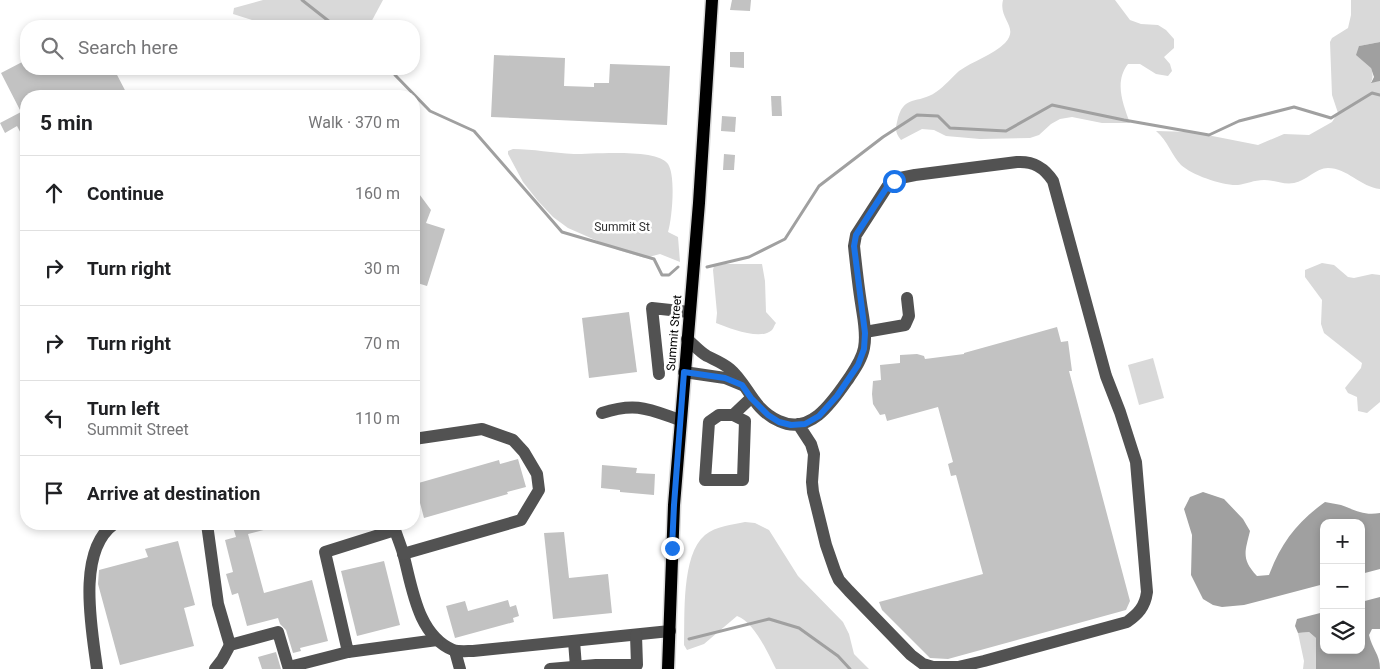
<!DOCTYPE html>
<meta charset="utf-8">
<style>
:root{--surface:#fff;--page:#f6f6f6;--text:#202124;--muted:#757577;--line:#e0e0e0}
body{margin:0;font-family:Roboto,sans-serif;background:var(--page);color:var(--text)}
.controls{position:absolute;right:15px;bottom:15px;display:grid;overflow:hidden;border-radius:10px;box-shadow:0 2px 8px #0003}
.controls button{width:45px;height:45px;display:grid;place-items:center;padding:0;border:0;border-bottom:1px solid var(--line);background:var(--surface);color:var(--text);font:25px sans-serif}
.stop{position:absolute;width:15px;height:15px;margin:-11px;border:4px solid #1a73e8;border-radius:50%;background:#fff}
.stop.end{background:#1a73e8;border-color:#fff;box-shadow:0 1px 5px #0008}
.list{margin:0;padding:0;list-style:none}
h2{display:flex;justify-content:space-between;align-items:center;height:65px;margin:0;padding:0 20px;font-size:21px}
h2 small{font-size:16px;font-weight:400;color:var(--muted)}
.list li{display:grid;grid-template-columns:32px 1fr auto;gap:15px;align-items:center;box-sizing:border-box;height:75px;padding:0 20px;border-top:1px solid var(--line)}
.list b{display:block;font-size:19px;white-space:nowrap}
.list p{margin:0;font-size:16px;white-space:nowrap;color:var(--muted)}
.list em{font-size:16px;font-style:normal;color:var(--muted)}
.icon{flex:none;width:28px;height:28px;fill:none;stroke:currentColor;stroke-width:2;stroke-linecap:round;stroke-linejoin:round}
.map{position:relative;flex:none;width:1380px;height:669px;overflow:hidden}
.search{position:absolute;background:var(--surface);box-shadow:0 2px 8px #0003;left:20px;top:20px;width:400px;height:55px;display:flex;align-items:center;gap:12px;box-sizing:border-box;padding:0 18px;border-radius:20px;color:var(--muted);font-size:19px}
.panel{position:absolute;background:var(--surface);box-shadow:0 2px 8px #0003;left:20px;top:90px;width:400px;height:440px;border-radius:20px}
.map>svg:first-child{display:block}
.green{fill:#d9d9d9}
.water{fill:#a0a0a0}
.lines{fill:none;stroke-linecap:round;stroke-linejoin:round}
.stream{stroke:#a0a0a0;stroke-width:3}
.building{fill:#c2c2c2}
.major-casing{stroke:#dbdbdb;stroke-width:15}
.minor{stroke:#525252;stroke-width:12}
.major{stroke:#000;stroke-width:12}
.route{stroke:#1a73e8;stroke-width:6}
.labels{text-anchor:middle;stroke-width:5;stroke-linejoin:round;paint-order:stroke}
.park-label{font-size:12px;fill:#303030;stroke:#fff}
.street-label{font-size:12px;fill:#000;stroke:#fff}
</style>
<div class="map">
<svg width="1380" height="669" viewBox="0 0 1380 669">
<rect width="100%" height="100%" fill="#fff"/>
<g class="green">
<polygon points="263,0 383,0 369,26 271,26 233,14 234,8"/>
<path d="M 1003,0 L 1115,0 L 1130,20 L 1141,24 L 1158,25 L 1166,30 L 1174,39 L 1174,48 L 1164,57 L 1170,64 L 1172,71 L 1168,76 L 1156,74 L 1140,64 L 1128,64 C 1114,82 1123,104 1130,123 L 1102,123 L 1072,117 L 1060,119 L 1051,124 L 1039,135 L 1030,138 L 980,139 L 946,136 L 934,130 L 922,129 L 901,140 C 896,134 895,130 897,122 C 903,93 918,105 936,92 C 945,86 951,78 959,71 C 973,61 993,55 1005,43 C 1020,27 998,19 1003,0 Z"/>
<path d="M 1351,0 L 1380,0 L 1380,42 L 1359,46 C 1365,57 1377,71 1371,82 L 1380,81 L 1380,189 C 1361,187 1347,168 1328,168 C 1316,168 1306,181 1294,183 C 1284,185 1274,180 1264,180 C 1254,180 1246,184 1238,185 C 1223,186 1192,175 1181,165 C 1172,156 1168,141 1156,131 L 1192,132 L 1258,145 L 1284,134 L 1309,135 L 1332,122 L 1338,113 L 1332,95 L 1330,42 L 1332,38 L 1348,28 L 1351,15 Z"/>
<path d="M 513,149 C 533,149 553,153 574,154 C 592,154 658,148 668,164 C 676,176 672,219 668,232 L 678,237 L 680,262 L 660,254 L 645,258 L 618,250 L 568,228 L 553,217 L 538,201 L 523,182 L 508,154 L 508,151 Z"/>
<polygon points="1322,263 1334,265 1348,277 1354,278 1372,274 1380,275 1380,402 1367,413 1358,411 1357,397 1348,393 1345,388 1361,368 1362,363 1324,333 1321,324 1322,300 1305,277 1305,270"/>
<path d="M 724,264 L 762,264 L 765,281 L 766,312 L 776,323 C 774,325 774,328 772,330 C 761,341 729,328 716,323 L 717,313 L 713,270 L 714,266 Z"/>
<polygon points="1153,358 1164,398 1139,405 1128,365"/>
<path d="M 745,522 L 755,523 L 769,530 L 798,576 L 843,622 L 849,634 L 854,654 L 869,669 L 776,669 C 768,653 754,622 737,616 L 704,644 L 687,650 L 684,645 C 685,616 681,555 705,535 C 716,526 732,525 745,522 Z"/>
<polygon points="1309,632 1316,638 1316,669 1303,669 1304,661 1298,633"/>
</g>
<g class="water">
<polygon points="1380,42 1380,81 1371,83 1374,77 1371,68 1356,55 1359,46"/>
<path d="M 1203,492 L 1224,499 L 1243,519 L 1250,531 C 1245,552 1241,559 1257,576 L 1269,575 C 1281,543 1297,522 1325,502 C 1330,503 1336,504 1341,505 C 1355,510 1364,516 1380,513 L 1380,569 L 1361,574 L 1361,523 L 1324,523 L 1324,584 L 1244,605 L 1222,607 L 1213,605 L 1203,599 L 1191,575 L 1192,535 L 1184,509 L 1190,497 Z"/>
<path d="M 1380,597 L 1380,629 L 1372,629 L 1369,635 C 1372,649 1380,654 1380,669 L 1316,669 L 1316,638 L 1309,632 L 1298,633 L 1295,626 L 1297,619 L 1324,612 L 1324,650 L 1361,650 L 1361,602 Z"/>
</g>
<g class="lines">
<g class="stream">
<polyline points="302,0 335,26"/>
<polyline points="395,75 430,111 474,131 562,232 654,259 662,275 669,275 678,267"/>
<polyline points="707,267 749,257 785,239 819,186 883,137 917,115 938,116 950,128 1006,131 1052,105 1124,120 1209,135 1239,121 1294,107 1331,118 1372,93 1380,95"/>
<polyline points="689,639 769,619 799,628 838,656 850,669"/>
</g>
</g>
<g class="building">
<polygon points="732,0 751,0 750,11 730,10"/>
<polygon points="730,52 744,52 744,68 730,67"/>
<polygon points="494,55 565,58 564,86 594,87 594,83 609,83 610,64 670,66 667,125 491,117"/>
<polygon points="26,60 26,69 108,69 111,74 115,71 128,96 26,96 26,143 17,126 5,133 0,123 21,112 1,73"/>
<polygon points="771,96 781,96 782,116 772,116"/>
<polygon points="722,116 736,117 735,132 721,131"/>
<polygon points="724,154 735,155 734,170 723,170"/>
<polygon points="414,187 431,210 426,223 445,229 427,286 414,282"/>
<polygon points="629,312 637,372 589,378 582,318"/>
<polygon points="1057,327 1061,342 1068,341 1072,371 1069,371 1130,601 1126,610 948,659 930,658 882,610 879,602 983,574 956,475 951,476 948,464 953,462 938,407 887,421 885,414 880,415 873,404 872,394 873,381 881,380 880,365 900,363 900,355 917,354 924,356 925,359 964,354 964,353"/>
<polygon points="518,459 526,487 507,492 508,494 424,518 415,484 499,460 500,464"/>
<polygon points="602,465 637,468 636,473 655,474 654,495 620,492 620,490 601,488"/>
<polygon points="232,524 274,524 275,527 248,534 264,593 312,580 328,641 300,648 301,651 293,653 286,630 280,624 278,618 247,626 238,593 232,595 226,574 233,572 225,540 236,537"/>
<polygon points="564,532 569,578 608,574 612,613 553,619 544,533"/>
<polygon points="178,541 195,605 184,608 194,646 120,665 98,584 99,570 148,557 145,549"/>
<polygon points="384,561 400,625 357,636 341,571"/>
<polygon points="508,600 510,607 516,605 519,616 513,618 514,622 455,638 446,606 465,601 468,611"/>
<polygon points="276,652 281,669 262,669 258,657"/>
</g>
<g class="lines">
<g class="major-casing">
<polyline id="major" points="668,669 674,505 699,203 712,0"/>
</g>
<g class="minor">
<polyline points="865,332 905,325 909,316 907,298"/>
<path d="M 687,339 C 693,344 700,352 707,356 C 715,360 723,363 730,369 C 748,384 753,410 779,421 C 811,436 833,401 849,378 C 855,369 862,359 864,348 C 867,333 863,317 861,303 C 858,284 856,265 854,246 L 856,235 L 887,187 L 900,178 L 915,175 L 1017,162 C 1033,161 1044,167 1053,181 L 1106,376 L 1120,412 L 1136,462 L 1147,592 C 1145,607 1138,614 1127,622 L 984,661 L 958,667 L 933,667 L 923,664 L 911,655 L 849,591 L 839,580 L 835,571 L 826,545 L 813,492 L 812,482 L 814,454 L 811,444 L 798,424"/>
<polyline points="684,372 725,378 742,385"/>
<polyline points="659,374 652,308 689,312"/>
<path d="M 602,413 C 636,402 648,409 680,420"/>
<polyline points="733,415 719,415 709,422 705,480 743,480 745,421 733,415 751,398"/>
<polyline points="207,524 218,604 230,645"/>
<path d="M 393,524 C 396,534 400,543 403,553 C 412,586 417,635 453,650 C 459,652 467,651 473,651 L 670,631"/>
<polyline points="395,530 325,552 348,652 437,640"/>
<polyline points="403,554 521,520 539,490 537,474 524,452 513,440 482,429 414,439"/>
<polyline points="574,641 576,667 575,669"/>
<polyline points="455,651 460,669"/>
<polyline points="289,667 348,652"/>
<path d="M 97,669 C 92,630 76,551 114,524"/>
<polyline points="215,669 222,660 230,645 278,632 289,669"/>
<polyline points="550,669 596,665 637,665 636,635"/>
</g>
<use href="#major" class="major"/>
</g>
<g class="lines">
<polyline class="route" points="672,548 674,505 684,372 725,378 742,385 751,398 768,415 779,422 791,425 805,424 819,416 837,396 858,365 864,349 865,333 854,246 856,235 887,187 894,181"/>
</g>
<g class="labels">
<g class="park-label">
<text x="622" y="231">Summit St</text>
</g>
<g class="street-label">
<text transform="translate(674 333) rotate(-85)" y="4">Summit Street</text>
</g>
</g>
</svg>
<div class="controls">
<button>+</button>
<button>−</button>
<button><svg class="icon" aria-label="layers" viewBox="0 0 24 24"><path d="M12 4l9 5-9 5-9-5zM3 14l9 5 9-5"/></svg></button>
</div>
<div class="stop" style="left:894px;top:181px"></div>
<div class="stop end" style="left:672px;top:548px"></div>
<div class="search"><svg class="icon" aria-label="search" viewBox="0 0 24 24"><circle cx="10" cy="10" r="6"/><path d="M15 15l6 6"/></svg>Search here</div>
<section class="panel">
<h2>5 min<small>Walk · 370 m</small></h2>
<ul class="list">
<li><svg class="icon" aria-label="ahead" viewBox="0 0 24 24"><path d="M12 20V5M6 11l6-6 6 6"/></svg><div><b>Continue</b></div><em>160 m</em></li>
<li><svg class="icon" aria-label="right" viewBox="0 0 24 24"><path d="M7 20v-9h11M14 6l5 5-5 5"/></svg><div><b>Turn right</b></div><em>30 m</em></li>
<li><svg class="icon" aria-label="right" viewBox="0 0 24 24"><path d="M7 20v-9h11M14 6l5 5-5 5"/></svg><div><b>Turn right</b></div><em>70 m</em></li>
<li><svg class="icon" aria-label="left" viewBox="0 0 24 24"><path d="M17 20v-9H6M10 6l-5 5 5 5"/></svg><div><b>Turn left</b><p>Summit Street</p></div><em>110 m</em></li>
<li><svg class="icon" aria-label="arrive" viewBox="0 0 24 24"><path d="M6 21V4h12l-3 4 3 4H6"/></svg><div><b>Arrive at destination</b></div></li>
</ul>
</section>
</div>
